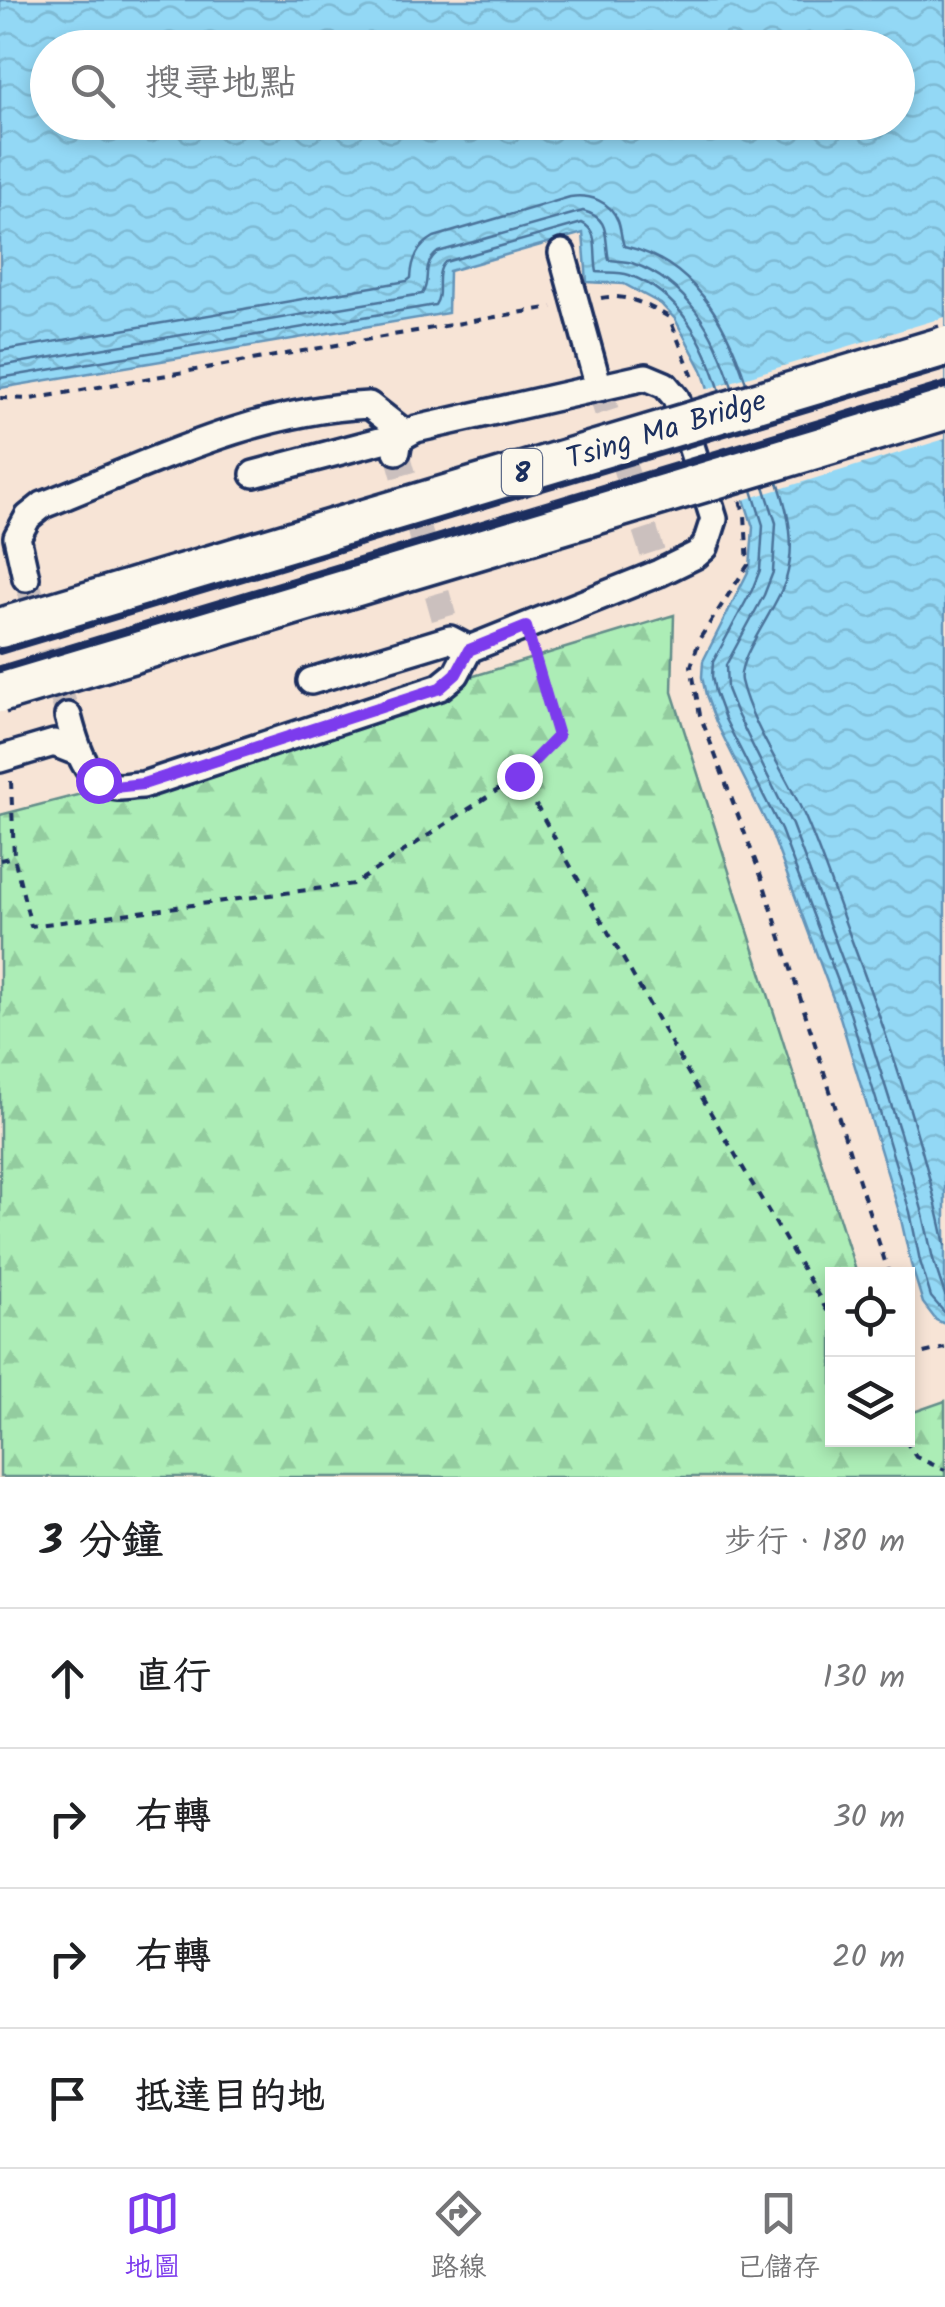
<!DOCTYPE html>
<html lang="zh-TW">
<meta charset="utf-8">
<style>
:root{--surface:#fff;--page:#f6f6f6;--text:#202124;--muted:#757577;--line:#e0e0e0;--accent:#7c3aed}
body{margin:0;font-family:Kalam,"LXGW WenKai TC",sans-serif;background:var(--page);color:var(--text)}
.controls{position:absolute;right:30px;bottom:30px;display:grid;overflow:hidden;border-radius:0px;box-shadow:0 5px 15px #0003}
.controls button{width:90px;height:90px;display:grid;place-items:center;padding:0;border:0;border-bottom:2px solid var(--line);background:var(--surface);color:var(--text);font:50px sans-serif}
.stop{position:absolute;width:30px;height:30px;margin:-22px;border:8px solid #7c3aed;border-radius:50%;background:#fff}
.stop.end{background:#7c3aed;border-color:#fff;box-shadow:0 2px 10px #0008}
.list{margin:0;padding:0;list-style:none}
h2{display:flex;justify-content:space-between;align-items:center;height:130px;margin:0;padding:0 40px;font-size:42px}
h2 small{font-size:32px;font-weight:400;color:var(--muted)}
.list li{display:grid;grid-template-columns:65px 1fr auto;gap:30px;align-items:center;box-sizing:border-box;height:140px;padding:0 40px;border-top:2px solid var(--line)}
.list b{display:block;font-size:38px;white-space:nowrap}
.list em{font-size:32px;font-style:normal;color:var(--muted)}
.icon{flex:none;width:55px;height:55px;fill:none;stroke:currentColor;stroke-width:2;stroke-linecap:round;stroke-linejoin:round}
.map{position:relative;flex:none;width:945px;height:1477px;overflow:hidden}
.search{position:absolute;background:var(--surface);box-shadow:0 5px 15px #0003;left:30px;right:30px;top:30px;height:110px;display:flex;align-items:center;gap:25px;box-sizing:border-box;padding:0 35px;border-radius:55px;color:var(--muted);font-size:38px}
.sheet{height:690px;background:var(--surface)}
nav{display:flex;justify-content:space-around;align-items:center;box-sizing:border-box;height:140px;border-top:2px solid var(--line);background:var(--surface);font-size:28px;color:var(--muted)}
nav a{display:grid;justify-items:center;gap:5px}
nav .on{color:var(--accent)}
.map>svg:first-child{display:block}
.forest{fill:url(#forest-firs);stroke:#648e8a;stroke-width:2.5}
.water{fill:url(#water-waves);stroke:#6394b9;stroke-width:2.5;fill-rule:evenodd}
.pier{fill:#f7e4d6}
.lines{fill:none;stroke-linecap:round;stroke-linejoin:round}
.shore{stroke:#4b739a;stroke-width:2.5}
.minor-tunnel{stroke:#cbc0be;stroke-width:25;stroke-dasharray:25 12;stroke-linecap:butt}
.minor-casing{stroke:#1b2f5e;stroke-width:32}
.path{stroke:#1b2f5e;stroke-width:4;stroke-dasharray:8 8;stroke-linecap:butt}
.minor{stroke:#fbf7ec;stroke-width:25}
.rail{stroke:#1b2f5e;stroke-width:8}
.highway-bridge-casing{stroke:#1b2f5e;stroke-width:45;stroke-linecap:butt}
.highway-bridge{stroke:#fbf7ec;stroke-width:38}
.route{stroke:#7c3aed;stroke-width:12}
.labels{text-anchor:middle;stroke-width:8;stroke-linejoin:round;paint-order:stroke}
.shield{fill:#fbf7ec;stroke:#5e6b89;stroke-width:2.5}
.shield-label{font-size:28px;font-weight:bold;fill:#1b2f5e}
.street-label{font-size:30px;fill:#1b2f5e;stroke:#fbf7ec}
</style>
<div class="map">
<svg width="945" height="1477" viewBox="0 0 945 1477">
<defs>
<pattern id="forest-firs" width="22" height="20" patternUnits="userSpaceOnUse" patternTransform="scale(2.5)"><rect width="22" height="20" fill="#acedb6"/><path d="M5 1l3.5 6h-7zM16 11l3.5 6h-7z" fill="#93cc9f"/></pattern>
<pattern id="water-waves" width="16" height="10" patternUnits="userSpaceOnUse" patternTransform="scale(2.5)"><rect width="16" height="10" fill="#93d8f5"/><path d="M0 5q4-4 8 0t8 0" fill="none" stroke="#7ebad4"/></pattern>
</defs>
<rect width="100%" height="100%" fill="#f7e4d6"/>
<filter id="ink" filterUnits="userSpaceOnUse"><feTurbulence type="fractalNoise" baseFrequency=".01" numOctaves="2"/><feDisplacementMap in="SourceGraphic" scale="20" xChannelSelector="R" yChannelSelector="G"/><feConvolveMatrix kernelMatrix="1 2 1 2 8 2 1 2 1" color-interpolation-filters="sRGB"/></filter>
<g filter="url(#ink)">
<polygon class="forest" points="674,615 672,692 857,1274 832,1274 832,1440 908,1440 908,1414 945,1401 945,1477 0,1477 0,815 116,785"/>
<path class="water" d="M 0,0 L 945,0 L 945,1324 L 936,1320 L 923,1303 L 911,1264 L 900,1215 L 840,1017 L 772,834 L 716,722 L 706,695 L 702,677 L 703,661 L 750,568 L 753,527 L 702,370 L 675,319 L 661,304 L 624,284 L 587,282 L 583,233 L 449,271 L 448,313 L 0,388 ZM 48,48 L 898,48 L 898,122 L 48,122 Z"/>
<polygon class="pier" points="945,317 945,439 740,501 704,390"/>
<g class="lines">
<g class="shore">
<path d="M 0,351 L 407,281 L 411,278 C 412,259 418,246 434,237 L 570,197 C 590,194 610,201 618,221 C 621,229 621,238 624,246 C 693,261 726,321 746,383"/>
<path d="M 0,366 L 422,294 C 432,280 420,266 438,252 L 583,211 C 611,218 604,237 609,260 C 617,261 625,261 632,263 C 689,283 715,334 732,387"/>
<path d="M 0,378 L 435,305 C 444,293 433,275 445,262 L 582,223 C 600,231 593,255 597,272 C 607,273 620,272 629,275 C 681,294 704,342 720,391"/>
<path d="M 778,482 C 789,514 796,545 786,579 C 779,605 736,659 741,681 C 752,727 787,775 806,819 C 822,856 835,895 849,933 C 887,1034 923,1139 945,1245"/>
<polyline points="764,486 776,523 773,572 764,595 726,665 727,689 737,714 792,825 861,1009 901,1136 922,1210 933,1259 945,1295"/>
<polyline points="752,490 763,525 760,570 752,590 713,662 712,676 715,692 725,719 781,830 850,1013 910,1212 920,1261 931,1297 945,1313"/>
</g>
<g class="minor-tunnel">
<polyline points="599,388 659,573"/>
<polyline points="397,451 450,639"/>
<polyline points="26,578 68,716"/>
</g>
<g class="minor-casing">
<g id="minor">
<polyline points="562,253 599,388"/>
<polyline points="254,474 406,434"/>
<path d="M 26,578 L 17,537 L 28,517 L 43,505 C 148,464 254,410 369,405 L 406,434"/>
<polyline points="311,681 450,639 469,649"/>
<path d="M 68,716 C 75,742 85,785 118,787 C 126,787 135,785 143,785 L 440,687 L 456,674 L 469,649 L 659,573 L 696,555 L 705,547 L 714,519 L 676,398 L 665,385 L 646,377 L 416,429 L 399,438 L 397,451"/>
<polyline points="0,759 54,743 77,752"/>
</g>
</g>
<g class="path">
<path d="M 601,298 C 626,293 647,305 669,317 L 694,380"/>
<polyline points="0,398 31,399 552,307"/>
<polyline points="740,501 745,515 748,565 700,638 691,666 700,715 761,876 889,1274"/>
<polyline points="520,777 716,1122 832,1319"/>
<polyline points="11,781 14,857 31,926 354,884 519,776 558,737 533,651"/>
<polyline points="0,860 14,857"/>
<polyline points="908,1333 915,1355 945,1348"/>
<polyline points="905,1440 916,1457 945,1470"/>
</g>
<use href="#minor" class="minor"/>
<g class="rail">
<polyline points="0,651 945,367"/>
<polyline points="0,669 945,385"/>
</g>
<g class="highway-bridge-casing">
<g id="highway-bridge">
<polyline points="0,628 945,346"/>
<polyline points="0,693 945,410"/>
</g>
</g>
<use href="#highway-bridge" class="highway-bridge"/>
</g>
</g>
<g class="lines" filter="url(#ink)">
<polyline class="route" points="98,780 114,787 143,784 440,688 456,674 469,650 526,627 558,736 519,776"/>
</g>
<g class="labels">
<rect class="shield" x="502" y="449" width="40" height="46" rx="8"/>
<g class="shield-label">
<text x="522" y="482">8</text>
</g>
<g class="street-label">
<text transform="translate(666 429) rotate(-17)" y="10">Tsing Ma Bridge</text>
</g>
</g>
</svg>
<div class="controls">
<button><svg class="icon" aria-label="locate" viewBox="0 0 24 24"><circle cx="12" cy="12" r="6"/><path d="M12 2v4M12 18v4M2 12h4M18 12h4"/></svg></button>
<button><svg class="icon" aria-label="layers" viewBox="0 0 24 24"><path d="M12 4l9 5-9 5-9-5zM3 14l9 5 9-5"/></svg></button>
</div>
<div class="stop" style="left:98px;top:780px"></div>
<div class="stop end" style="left:519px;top:776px"></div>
<div class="search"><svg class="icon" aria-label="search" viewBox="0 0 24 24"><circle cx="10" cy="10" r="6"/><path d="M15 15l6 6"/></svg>搜尋地點</div>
</div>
<section class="sheet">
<h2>3 分鐘<small>步行 · 180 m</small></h2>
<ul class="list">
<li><svg class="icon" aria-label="ahead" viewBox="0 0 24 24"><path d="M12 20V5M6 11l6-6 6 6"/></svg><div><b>直行</b></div><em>130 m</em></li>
<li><svg class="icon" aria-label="right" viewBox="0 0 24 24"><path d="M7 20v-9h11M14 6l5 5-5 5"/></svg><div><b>右轉</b></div><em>30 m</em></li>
<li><svg class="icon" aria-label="right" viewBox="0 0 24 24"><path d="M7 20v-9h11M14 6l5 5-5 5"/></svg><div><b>右轉</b></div><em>20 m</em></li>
<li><svg class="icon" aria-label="arrive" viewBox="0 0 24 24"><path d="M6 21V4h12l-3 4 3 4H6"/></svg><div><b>抵達目的地</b></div></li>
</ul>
</section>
<nav>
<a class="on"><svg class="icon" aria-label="map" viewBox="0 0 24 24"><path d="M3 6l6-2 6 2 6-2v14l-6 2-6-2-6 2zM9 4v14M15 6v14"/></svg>地圖</a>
<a><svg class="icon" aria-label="directions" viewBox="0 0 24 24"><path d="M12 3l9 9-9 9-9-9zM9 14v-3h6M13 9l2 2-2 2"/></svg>路線</a>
<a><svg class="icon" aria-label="saved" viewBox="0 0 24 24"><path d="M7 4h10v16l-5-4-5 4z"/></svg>已儲存</a>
</nav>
